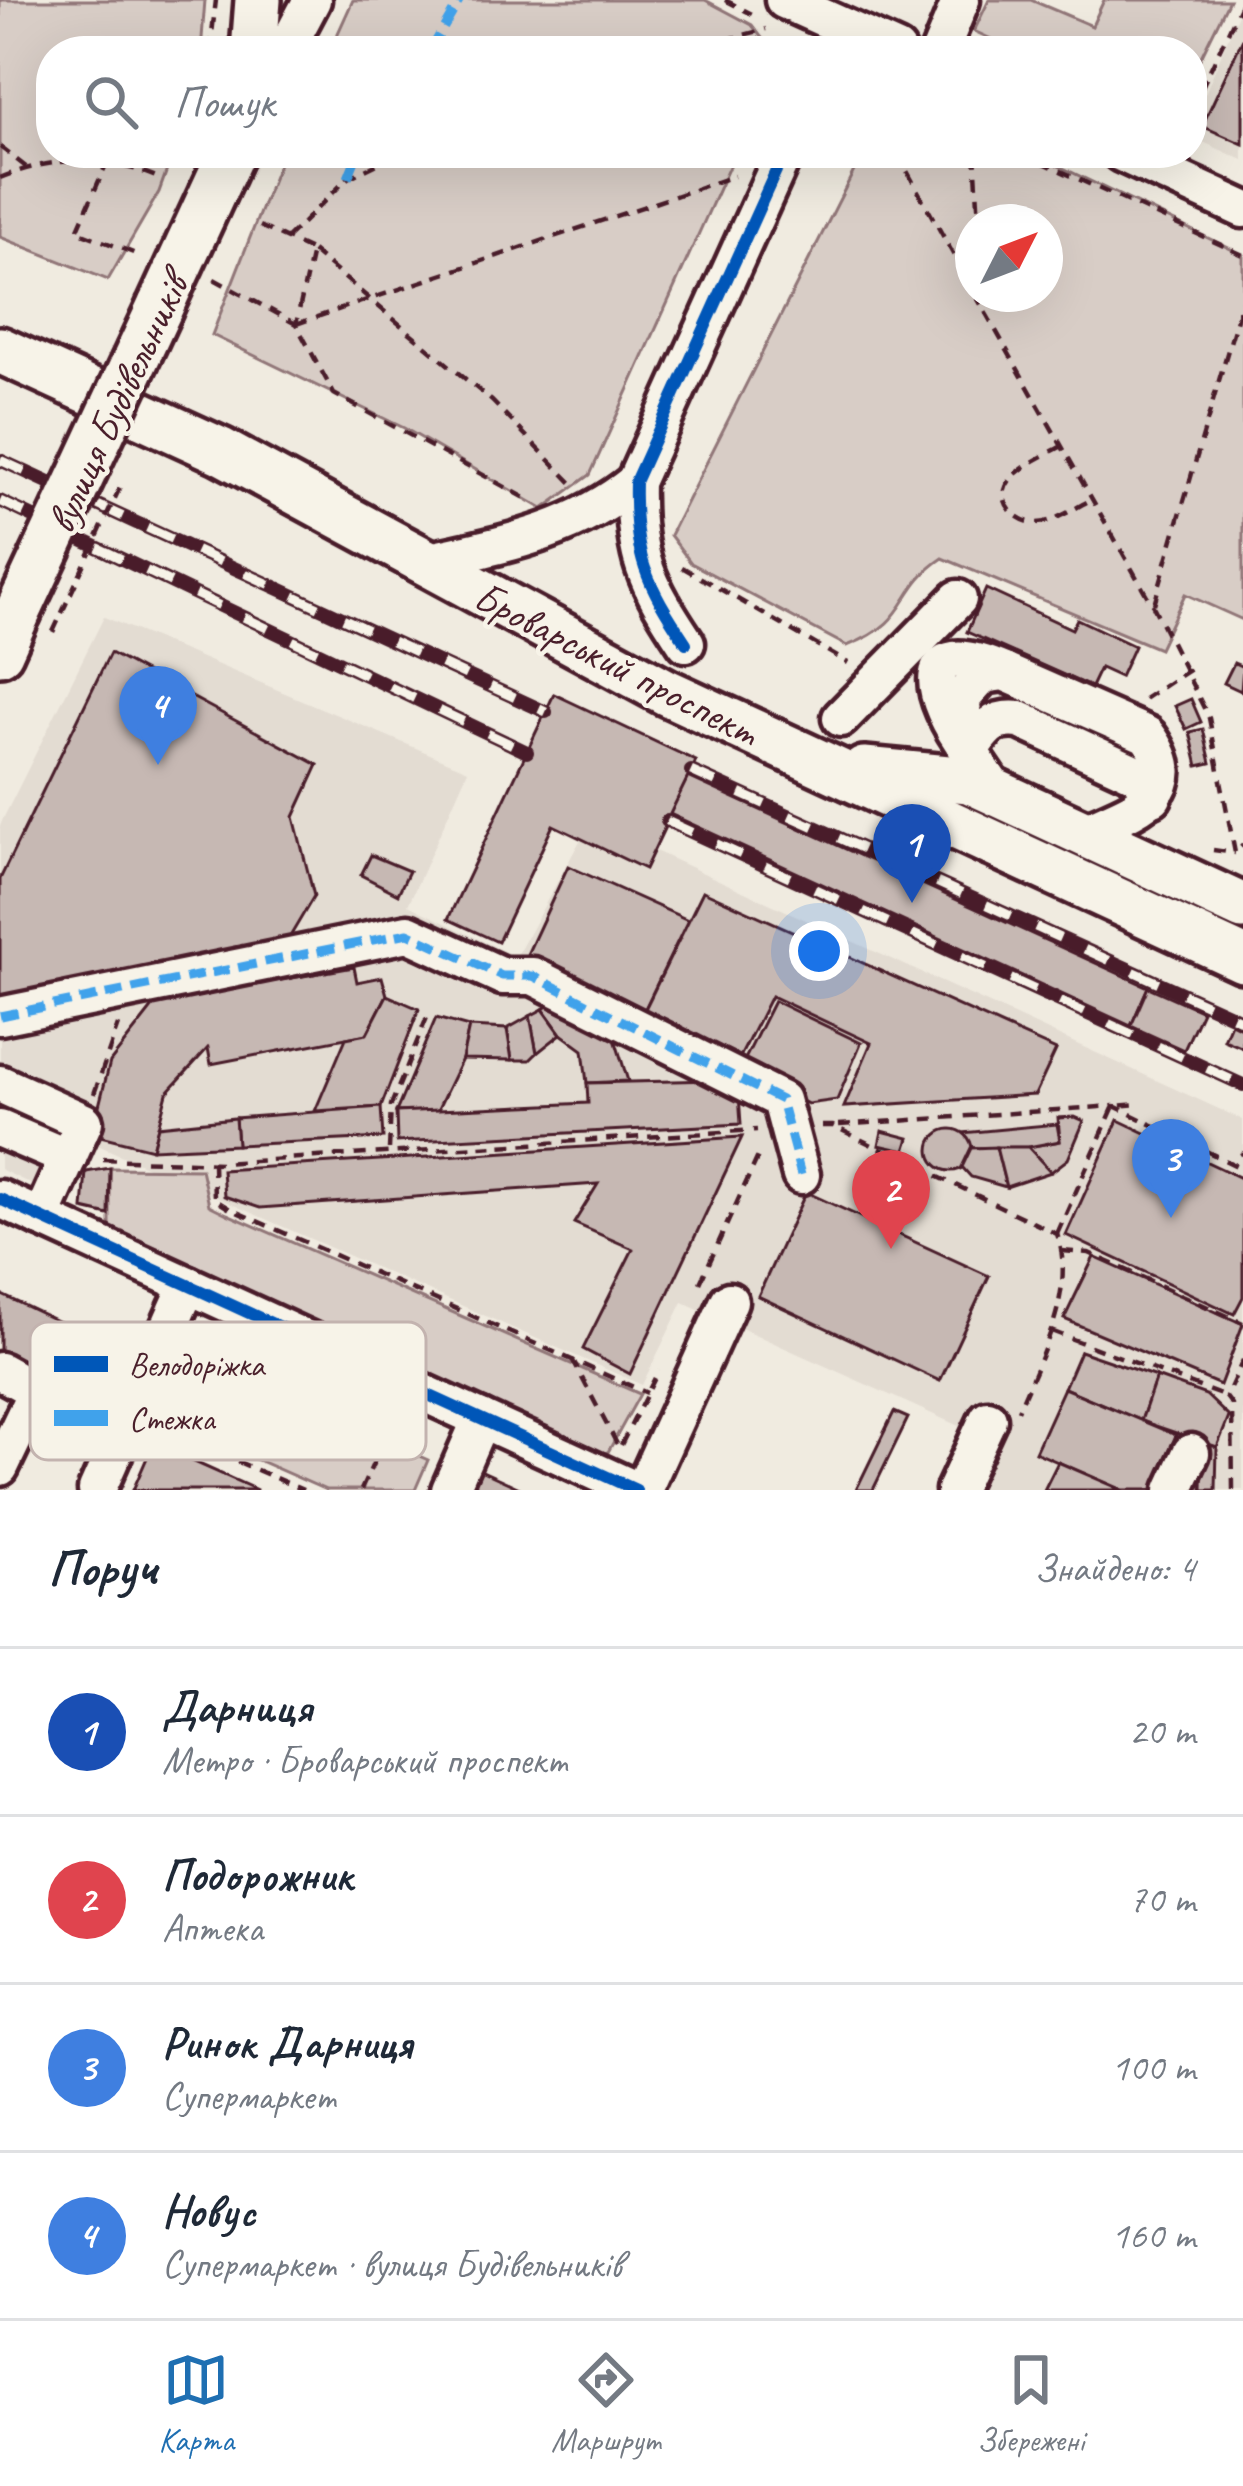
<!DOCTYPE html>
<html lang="uk">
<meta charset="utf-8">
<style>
:root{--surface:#fff;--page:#f2f2f3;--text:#1f2937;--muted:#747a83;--line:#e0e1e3;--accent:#1f6fb2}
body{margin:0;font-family:Caveat,sans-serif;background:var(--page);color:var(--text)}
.compass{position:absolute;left:955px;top:204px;width:108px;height:108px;border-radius:50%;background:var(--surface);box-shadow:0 12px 48px #0002;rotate:48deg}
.you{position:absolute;left:819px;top:951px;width:42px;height:42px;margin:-30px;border:9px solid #fff;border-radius:50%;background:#1a73e8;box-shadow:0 0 0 18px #1a73e833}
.badge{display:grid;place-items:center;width:78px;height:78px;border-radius:50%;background:var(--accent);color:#fff;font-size:39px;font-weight:700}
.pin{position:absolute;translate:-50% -99px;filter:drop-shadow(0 3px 6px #0008)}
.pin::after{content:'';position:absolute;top:63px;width:42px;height:36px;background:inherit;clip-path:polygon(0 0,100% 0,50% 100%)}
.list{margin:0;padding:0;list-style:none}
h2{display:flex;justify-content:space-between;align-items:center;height:156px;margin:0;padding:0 48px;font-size:51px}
h2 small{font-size:39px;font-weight:400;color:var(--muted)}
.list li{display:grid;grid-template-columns:78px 1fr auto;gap:36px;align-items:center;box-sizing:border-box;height:168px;padding:0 48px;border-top:3px solid var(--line)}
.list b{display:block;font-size:45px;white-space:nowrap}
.list p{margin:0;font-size:39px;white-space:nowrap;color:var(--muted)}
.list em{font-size:39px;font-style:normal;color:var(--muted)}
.icon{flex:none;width:66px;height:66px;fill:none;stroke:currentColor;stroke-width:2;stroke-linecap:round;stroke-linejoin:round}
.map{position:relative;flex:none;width:1243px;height:1490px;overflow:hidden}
.search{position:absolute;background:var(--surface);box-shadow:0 12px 48px #0002;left:36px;right:36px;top:36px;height:132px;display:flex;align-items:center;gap:30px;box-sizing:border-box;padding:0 42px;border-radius:48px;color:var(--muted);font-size:45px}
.sheet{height:828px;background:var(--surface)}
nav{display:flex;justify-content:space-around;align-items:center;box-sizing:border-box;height:168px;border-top:3px solid var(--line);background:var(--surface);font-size:33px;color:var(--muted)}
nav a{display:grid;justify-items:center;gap:6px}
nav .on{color:var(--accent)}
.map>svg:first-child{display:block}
.built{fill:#e3dcd2}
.green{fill:#d8cdc6;stroke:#917678;stroke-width:3;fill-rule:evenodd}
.building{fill:#c6b8b3;stroke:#4a1f2b;stroke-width:3}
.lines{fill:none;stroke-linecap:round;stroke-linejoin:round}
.minor-casing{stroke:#4a1f2b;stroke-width:45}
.major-casing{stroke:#4a1f2b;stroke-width:54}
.path{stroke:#4a1f2b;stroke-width:4.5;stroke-dasharray:12 9;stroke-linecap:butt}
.minor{stroke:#f7f3e8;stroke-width:36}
.major{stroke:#f7f3e8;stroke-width:45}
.rail-casing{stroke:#4a1f2b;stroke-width:14}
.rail{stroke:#f7f3e8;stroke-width:9;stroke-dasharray:27;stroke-linecap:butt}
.major-bridge-casing{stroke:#4a1f2b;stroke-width:54;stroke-linecap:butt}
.path-bridge{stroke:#4a1f2b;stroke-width:4.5;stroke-dasharray:12 9;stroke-linecap:butt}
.major-bridge{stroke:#f7f3e8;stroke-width:45}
.quiet{stroke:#40a2eb;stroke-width:9;stroke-dasharray:18 9;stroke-linecap:butt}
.cycleway-casing{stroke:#f7f3e8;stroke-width:20}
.cycleway{stroke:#0057b8;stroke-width:12}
.labels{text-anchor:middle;stroke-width:9;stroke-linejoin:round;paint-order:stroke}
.street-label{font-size:42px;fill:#4a1f2b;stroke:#f7f3e8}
.key{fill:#f7f3e8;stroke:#c3b3af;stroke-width:3}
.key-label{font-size:33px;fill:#4a1f2b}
</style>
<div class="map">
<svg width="1243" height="1490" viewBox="0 0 1243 1490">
<rect width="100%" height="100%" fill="#f0ebe0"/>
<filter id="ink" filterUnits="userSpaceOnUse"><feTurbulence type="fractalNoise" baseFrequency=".00833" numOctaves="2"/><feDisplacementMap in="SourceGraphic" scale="24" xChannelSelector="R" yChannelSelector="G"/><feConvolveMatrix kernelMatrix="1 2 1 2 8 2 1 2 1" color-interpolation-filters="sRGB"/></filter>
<g filter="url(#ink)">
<g class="built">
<polygon points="1243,2 1243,160 1192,137 1192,125"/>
<polygon points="104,617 468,770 408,905 516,957 581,839 644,868 653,850 1243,1120 1243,1490 969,1490 990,1440 683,1302 642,1385 66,1131 39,1188 0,1169 0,825"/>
</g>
<g class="green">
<polygon points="0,0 205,0 201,51 51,51 51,153 173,153 159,192 108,280 0,237"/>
<polygon points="353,0 705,0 752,25 772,51 330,51"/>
<polygon points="989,0 1031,0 1092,26 1104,0 1229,0 1192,75 1192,51 1017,51 974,31"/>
<polygon points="283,153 735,153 590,475 543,509 404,428 212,335"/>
<path d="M 863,153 L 1032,153 L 1243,255 L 1243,620 L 1185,594 L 1159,649 L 943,558 C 895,590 913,621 847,646 L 691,563 L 670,535 ZM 973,222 L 1045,222 L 1045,294 L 973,294 Z"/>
<polygon points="110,1168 201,1169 209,1205 227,1214 640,1394 608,1452 595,1455 110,1229"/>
<polygon points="172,1347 428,1460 415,1490 326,1490 144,1410"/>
</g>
<g class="building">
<polygon points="1243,38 1243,144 1202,126"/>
<polygon points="986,589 1072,629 1077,619 1134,646 1120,677 1100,668 1091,687 967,632"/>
<polygon points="110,653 318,765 294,817 314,896 285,945 0,1001 0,879"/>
<polygon points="1234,663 1243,667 1241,691 1224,683"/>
<polygon points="554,694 696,761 645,869 553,825 498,942 448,919"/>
<polygon points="1191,699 1201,722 1186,729 1175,706"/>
<polygon points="1203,729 1211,763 1198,766 1190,732"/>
<polygon points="688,777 1148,987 1131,1026 670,814"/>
<polygon points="371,855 409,871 398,894 361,875"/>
<polygon points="568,866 688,920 640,1019 523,963"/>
<polygon points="703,891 1056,1050 1035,1095 844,1107 871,1043 771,996 736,1065 640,1019"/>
<polygon points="354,967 357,982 382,977 387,995 367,1034 211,1064 208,1048 167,1093 152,1149 92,1134 110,1062 157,1002"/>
<polygon points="1148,987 1202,1011 1184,1050 1131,1026"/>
<polygon points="387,995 419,1009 381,1107 315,1111 346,1038 367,1034"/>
<polygon points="774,1001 861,1043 837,1100 808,1104 740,1069"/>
<polygon points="554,1002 615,1039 628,1081 587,1083 583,1050 561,1034 543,1009"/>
<polygon points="543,1009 561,1034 537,1053 530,1016"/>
<polygon points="530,1016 537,1053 530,1060 512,1060 507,1029"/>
<polygon points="436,1018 469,1027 462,1059 437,1111 396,1112"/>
<polygon points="1231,1023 1243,1029 1243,1048 1224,1040"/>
<polygon points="469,1027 507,1029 512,1060 462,1059"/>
<polygon points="717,1080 739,1095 741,1124 397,1142 396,1112 588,1103 587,1083"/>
<polygon points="381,1107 383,1138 237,1145 235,1118"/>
<polygon points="1075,1117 1084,1121 1068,1159 1051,1172 1028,1147 1060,1141 1058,1118"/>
<polygon points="235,1118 237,1145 152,1149 158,1126"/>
<polygon points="1118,1120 1243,1179 1243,1297 1234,1314 1066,1235"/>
<polygon points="1057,1124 1060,1141 1028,1147 971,1148 962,1133"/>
<circle cx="951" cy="1150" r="21"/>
<polygon points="882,1131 909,1138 905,1151 879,1145"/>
<polygon points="742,1137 630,1374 583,1349 633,1249 574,1223 598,1184 260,1208 224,1196 222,1170"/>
<polygon points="996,1147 1006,1187 971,1177 962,1167 971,1148"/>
<polygon points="996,1147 1028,1147 1051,1172 1006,1187"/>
<polygon points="110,1168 109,1215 83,1209 86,1172"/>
<polygon points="806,1192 989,1276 940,1381 758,1296"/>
<polygon points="1094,1257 1243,1324 1220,1385 1064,1319"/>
<polygon points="0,1294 97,1340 73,1389 0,1355"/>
<polygon points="1080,1351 1156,1377 1141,1421 1064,1388"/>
<polygon points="1156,1377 1206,1395 1229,1417 1217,1447 1141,1421"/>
<polygon points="1064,1388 1176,1435 1153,1490 1122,1490 1035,1452"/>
<polygon points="894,1412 908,1418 873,1490 856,1490"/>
<polygon points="1203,1443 1217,1447 1216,1490 1202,1490"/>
<polygon points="153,1444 190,1460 257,1490 133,1490"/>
<polygon points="1058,1462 1123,1490 1044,1490"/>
<polygon points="478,1469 524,1490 468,1490"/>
</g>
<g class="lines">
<g class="minor-casing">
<g id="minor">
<polyline points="784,0 897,51"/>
<polyline points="285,51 312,0"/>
<polyline points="940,51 961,0"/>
<polyline points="1121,153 1243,209"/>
<path d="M 421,563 C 500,545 571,534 635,482"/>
<path d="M 686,643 C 646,583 633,556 635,482 L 784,153"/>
<path d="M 1004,672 C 912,631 930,699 969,751 C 985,728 992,717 1020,720 L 1139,775 L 1153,797"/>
<polyline points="841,718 958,599"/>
<path d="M 998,794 L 969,751 L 961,699 L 983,675 L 1004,672 L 1147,735 C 1193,797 1125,812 1080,834"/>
<polyline points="0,1016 408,933 502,976 533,976 781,1100 801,1175"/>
<polyline points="0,1084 84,1122 41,1218"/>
<polyline points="0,1129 68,1158"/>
<polyline points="0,1199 636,1490"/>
<polyline points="0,1371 31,1388 34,1396 0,1467"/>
<polyline points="97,1490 188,1285"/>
<polyline points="450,1490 481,1419"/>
<polyline points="643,1490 729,1301"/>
<polyline points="955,1490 988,1419"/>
<polyline points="1174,1490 1191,1453"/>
</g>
</g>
<g class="major-casing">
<g id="major">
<polyline points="254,51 258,0"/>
<polyline points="160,307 231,153"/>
<polyline points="0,350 221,451 666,692 1243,959"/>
<polyline points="0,652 17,614"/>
<polyline points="864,770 969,780 1243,907"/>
</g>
</g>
<g class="path">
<polyline points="725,0 752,14"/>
<polyline points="210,51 216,0"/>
<polyline points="684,51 766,29"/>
<polyline points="1192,108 1243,0"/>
<polyline points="0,147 26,167"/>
<polyline points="897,153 973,290"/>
<polyline points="975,153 979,222"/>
<polyline points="1022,153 1243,255"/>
<polyline points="108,160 77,231 141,256"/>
<path d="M 0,178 C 54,156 103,155 156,177"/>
<polyline points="260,226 312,251 296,324"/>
<polyline points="287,238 348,178 401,153"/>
<polyline points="312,251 492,401 572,483"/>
<polyline points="214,279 296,324 334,394 529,500"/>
<polyline points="975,294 1153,606 1209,718 1235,853 1243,845"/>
<polyline points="296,324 734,176"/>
<path d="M 1062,446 C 1041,458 985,480 1011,511 C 1017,518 1027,523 1037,523 C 1053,523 1076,507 1091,500"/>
<polyline points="682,567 848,663"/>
<polyline points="1154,604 1243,298"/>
<polyline points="1144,699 1190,669"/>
<polyline points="1213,850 1235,853"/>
<polyline points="94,1094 118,1025"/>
<polyline points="839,1125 1114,1106 1243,1169"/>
<path d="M 822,1126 L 833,1126 L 1057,1234 C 1077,1292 1040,1357 1018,1410"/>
<polyline points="389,1149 391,1105 428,1015"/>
<polyline points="1241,1152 1243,1155"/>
<polyline points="103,1159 220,1163 757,1130"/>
<polyline points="213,1163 214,1199 230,1209 647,1393"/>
<polyline points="1057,1234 1114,1106 1141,1104"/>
<polyline points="1062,1251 1089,1253 1243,1323"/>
<polyline points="700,1283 760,1152"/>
<polyline points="1051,1331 1226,1397"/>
<polyline points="572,1359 617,1444"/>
<polyline points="160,1428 303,1490"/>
<polyline points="621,1445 659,1370"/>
<polyline points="361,1490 389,1429"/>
<polyline points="1233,1490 1232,1405 1226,1397 1243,1360"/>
</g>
<use href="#minor" class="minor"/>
<use href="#major" class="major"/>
<g class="rail-casing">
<g id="rail">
<polyline points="0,460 546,712"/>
<polyline points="0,501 527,752"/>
<polyline points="691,771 1243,1021"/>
<polyline points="667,821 1243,1085"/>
</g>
</g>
<use href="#rail" class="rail"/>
<g class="major-bridge-casing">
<polyline id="major-bridge" points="17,614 160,307"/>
</g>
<polyline class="path-bridge" points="53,632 123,481"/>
<use href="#major-bridge" class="major-bridge"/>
<g class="quiet">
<polyline points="430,51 460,0"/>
<polyline points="348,178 358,153"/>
<polyline points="0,1016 408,933 502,976 533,976 781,1100 801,1175"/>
</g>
<g class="cycleway-casing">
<g id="cycleway">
<path d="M 686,643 C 646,583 633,556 635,482 L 784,153"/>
<polyline points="0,1199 636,1490"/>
</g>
</g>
<use href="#cycleway" class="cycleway"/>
</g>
</g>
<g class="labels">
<g class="street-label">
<text transform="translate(116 403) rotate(-65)" y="15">вулиця Будівельників</text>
<text transform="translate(617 663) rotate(27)" y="15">Броварський проспект</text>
</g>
</g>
<rect x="30" y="1322" width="396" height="138" rx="18" class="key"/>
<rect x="54" y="1356" width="54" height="16" fill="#0057b8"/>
<rect x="54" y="1410" width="54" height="16" fill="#40a2eb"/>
<g class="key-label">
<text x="129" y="1376">Велодоріжка</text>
<text x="129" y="1430">Стежка</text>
</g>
</svg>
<svg class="compass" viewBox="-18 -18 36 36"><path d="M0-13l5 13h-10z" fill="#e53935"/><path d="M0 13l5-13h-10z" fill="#747a83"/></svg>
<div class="you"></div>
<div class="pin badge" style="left:912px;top:903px;background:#1a4fb4">1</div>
<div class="pin badge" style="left:891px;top:1249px;background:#e0444e">2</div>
<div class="pin badge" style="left:1171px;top:1218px;background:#3f7fe0">3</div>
<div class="pin badge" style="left:158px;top:765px;background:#3f7fe0">4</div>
<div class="search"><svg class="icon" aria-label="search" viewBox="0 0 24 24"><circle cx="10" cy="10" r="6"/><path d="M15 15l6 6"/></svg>Пошук</div>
</div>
<section class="sheet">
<h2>Поруч<small>Знайдено: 4</small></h2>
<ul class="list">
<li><span class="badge" style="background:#1a4fb4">1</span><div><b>Дарниця</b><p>Метро · Броварський проспект</p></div><em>20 m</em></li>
<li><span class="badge" style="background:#e0444e">2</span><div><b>Подорожник</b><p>Аптека</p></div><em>70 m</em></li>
<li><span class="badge" style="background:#3f7fe0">3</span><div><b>Ринок Дарниця</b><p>Супермаркет</p></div><em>100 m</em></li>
<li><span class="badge" style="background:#3f7fe0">4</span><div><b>Новус</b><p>Супермаркет · вулиця Будівельників</p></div><em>160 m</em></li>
</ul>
</section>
<nav>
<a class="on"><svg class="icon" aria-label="map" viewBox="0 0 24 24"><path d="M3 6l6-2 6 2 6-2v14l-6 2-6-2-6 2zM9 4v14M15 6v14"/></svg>Карта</a>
<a><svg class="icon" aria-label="directions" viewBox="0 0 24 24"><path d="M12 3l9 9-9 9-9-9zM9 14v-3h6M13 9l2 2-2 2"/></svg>Маршрут</a>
<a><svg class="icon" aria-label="saved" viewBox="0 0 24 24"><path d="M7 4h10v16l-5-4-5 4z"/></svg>Збережені</a>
</nav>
